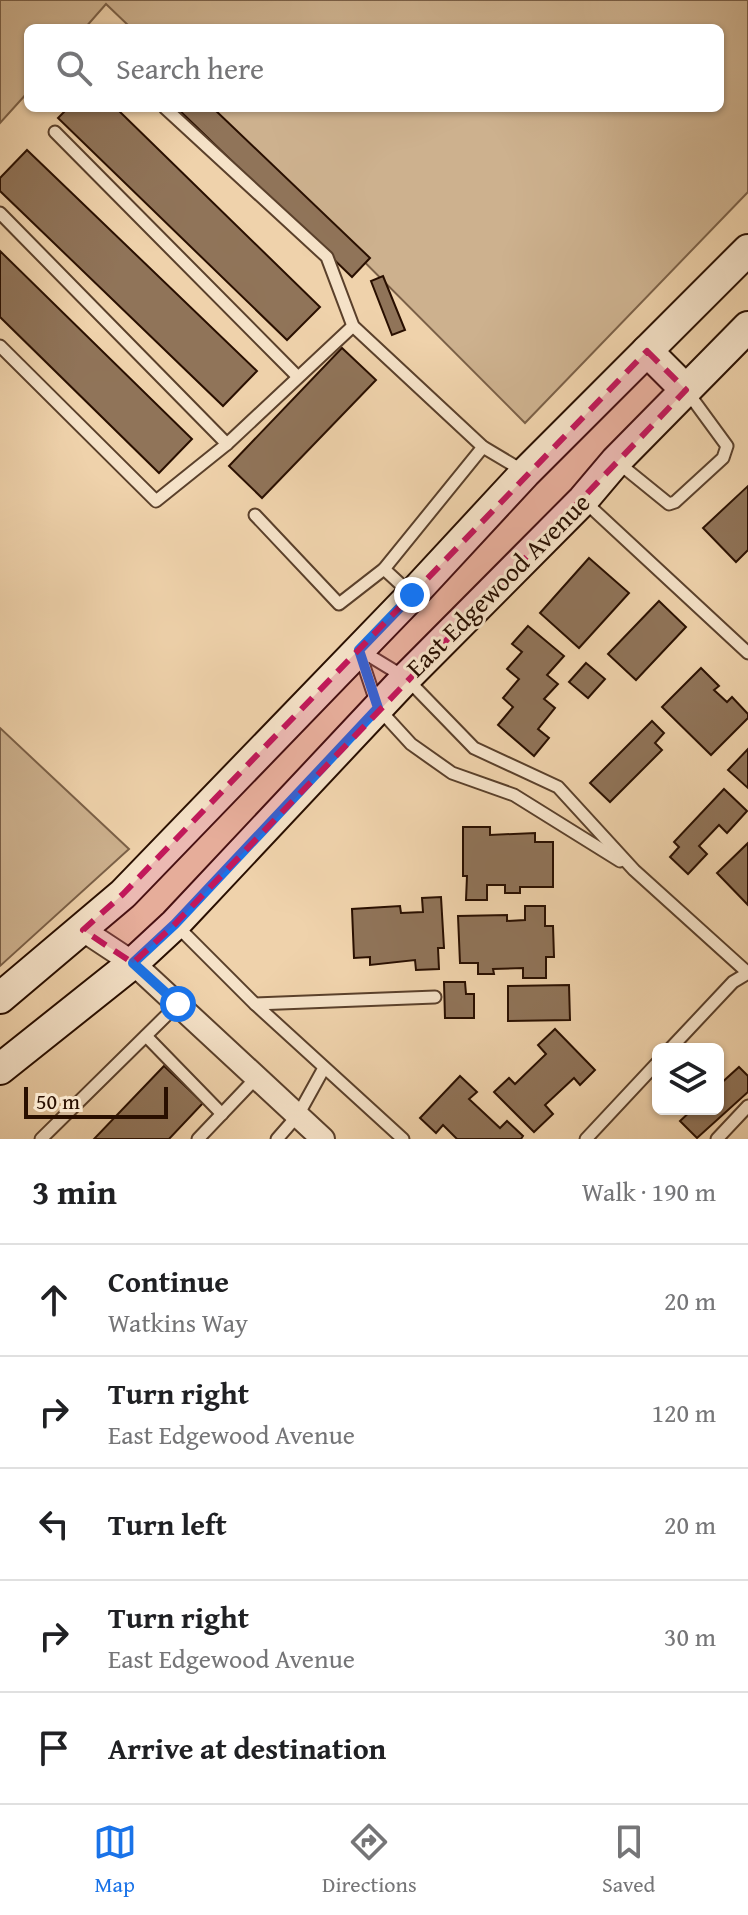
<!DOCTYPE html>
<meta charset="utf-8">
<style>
:root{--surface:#fff;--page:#f6f6f6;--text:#202124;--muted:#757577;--line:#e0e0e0;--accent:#1a73e8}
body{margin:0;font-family:"Gentium Book Plus",serif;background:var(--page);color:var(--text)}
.controls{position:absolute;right:24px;bottom:24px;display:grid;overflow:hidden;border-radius:12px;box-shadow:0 2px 6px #0004}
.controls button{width:72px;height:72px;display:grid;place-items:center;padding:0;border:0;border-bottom:2px solid var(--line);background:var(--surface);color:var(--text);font:40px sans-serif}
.scale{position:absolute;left:24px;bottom:20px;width:144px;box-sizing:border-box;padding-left:8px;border:4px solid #290f00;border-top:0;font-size:22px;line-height:28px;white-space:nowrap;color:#290f00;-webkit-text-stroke:6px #f5e2c8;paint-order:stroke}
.stop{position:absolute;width:24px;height:24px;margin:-18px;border:6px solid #1a73e8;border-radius:50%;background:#fff}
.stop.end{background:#1a73e8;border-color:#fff;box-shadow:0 2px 8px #0008}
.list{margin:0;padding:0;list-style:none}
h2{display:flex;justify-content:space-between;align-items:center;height:104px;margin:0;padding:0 32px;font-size:34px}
h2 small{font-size:26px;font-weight:400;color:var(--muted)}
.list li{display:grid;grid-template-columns:52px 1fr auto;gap:24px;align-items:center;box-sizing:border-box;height:112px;padding:0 32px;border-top:2px solid var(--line)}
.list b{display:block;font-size:30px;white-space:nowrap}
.list p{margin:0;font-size:26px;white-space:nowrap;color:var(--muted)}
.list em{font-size:26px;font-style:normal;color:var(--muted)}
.icon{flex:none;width:44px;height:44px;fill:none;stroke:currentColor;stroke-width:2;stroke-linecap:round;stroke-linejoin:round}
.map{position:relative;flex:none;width:748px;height:1139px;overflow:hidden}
.search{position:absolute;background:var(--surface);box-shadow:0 2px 6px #0004;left:24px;right:24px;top:24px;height:88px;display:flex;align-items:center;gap:20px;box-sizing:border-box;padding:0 28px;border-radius:12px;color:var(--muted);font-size:30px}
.sheet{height:664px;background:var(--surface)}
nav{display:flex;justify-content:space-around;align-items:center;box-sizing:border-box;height:112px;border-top:2px solid var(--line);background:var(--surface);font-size:22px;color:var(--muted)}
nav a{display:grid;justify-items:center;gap:4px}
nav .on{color:var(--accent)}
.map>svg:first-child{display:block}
.green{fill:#cdb18e;stroke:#7b6047;stroke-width:2}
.building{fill:#907459;stroke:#290f00;stroke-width:2}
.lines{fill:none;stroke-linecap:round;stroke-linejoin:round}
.service-casing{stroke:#5a402b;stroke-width:15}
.minor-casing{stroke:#5a402b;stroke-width:26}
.secondary-casing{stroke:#290f00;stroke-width:34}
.service{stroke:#f5e2c8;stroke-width:11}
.minor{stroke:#f5e2c8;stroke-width:22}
.secondary{stroke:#f5e2c8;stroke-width:30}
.route{stroke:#1a73e8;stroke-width:10}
.marked{fill:#c2185b;fill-opacity:0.2;stroke:#c2185b;stroke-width:6;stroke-dasharray:16 10;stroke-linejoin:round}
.labels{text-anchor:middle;stroke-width:6;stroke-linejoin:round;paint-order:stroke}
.street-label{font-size:26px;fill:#290f00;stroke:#f5e2c8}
</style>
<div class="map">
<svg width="748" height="1139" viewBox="0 0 748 1139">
<rect width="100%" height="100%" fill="#efd2ab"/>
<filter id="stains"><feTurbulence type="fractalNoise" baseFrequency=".0025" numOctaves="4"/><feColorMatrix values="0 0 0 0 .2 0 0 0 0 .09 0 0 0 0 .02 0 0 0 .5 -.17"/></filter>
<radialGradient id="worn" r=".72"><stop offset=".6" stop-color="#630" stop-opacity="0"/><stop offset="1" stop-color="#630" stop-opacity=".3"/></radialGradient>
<g class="green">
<polygon points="0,0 748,0 748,192 525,423 211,108 720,108 720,28 131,28 106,4 85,28 28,28 28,92 0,123"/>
<polygon points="0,728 129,849 0,966"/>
</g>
<g class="building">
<polygon points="68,108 116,108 320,307 287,340 58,118"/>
<polygon points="177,108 213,108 370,258 352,277"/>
<polygon points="27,150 257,371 223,406 0,191 0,178"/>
<polygon points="0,251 192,439 159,473 0,317"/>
<polygon points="383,276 405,330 392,335 371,281"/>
<polygon points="342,348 376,380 262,498 229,466"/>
<polygon points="748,486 748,550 736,562 703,528"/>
<polygon points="589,558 629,593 579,648 540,613"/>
<polygon points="659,601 686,627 636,680 608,654"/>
<polygon points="528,626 564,656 547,675 558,684 544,699 555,708 538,729 549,738 534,756 498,725 513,707 503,698 519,679 507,669 522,652 512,644"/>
<polygon points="586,663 605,679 588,698 569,682"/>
<polygon points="701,668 719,686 714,690 727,702 732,697 748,714 748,718 711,755 662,707"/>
<polygon points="652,721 664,733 655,743 662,750 610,802 590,783"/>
<polygon points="748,749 748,788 728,770"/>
<polygon points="724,789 747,811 727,833 719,825 699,846 707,854 688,874 670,857 679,847 674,842"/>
<polygon points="463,827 490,827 490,835 535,833 535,842 553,842 553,887 520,887 520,893 505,893 505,885 487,885 487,900 466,900 467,876 463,876"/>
<polygon points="748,843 748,905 717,873"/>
<polygon points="441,897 444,948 438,948 439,969 416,970 415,960 370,965 370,957 354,958 352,909 400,906 401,913 423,912 422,898"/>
<polygon points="525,906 545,906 545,926 553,926 554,957 546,957 546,978 523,978 523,968 493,969 494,974 478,974 478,963 460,963 458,916 507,915 507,921 525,920"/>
<polygon points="444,982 465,982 466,994 474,994 474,1018 445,1018"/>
<polygon points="569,985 570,1020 508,1021 508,986"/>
<polygon points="555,1029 595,1070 580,1085 574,1078 545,1105 553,1114 534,1132 494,1092 509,1078 515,1084 546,1054 538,1045"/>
<polygon points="164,1066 203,1103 169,1139 94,1139"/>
<polygon points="739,1067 748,1076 748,1092 697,1138 680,1121 693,1109 718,1109 718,1086"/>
<polygon points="460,1076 477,1092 469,1099 500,1128 507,1121 523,1136 521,1139 457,1139 443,1125 436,1133 420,1118"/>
</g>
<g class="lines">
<g class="service-casing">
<g id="service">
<polyline points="165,108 327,257 353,326 483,447 525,472"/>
<polyline points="55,132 297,376"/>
<polyline points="0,213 227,444"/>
<polyline points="0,346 156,501 227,444 353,326"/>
<polyline points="616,461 669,504 675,502 723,458 727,446 686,390"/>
<polyline points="583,500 748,653"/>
<polyline points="255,515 339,604 384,569 483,447"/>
<polyline points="384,569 410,593"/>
<polyline points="360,650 406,678 474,748 558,787 634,870 748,973 733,982 670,1049"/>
<polyline points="360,654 378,708 411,744 452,773 514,795 620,861"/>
<polyline points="176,925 255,1004 435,997"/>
<polyline points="255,1004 403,1139"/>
<polyline points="146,1036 222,1114"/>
<polyline points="41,1139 178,1004"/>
<polyline points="198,1139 257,1077"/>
<polyline points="277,1139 298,1115 324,1068"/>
<polyline points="586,1139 658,1062"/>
<polyline points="717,1139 748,1106"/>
</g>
</g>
<g class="minor-casing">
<polyline id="minor" points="83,930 133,963 323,1139"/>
</g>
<g class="secondary-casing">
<g id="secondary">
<polyline points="647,351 686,390"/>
<polyline points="0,998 123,894 412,595 525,473 748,250"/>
<polyline points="0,1069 133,963 175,924 406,678 583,500 616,461 748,327"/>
</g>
</g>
<use href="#service" class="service"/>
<use href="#minor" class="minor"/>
<use href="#secondary" class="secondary"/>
</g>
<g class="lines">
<polyline class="route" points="178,1004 133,963 175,924 378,708 359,650 412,595"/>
</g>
<path class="marked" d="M 647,351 L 686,390 L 175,924 L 133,963 L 83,930 L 123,894 Z"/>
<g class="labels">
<g class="street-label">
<text transform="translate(498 585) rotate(-45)" y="9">East Edgewood Avenue</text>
</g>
</g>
<rect width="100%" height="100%" filter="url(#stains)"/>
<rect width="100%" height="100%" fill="url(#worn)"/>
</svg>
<div class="controls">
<button><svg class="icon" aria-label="layers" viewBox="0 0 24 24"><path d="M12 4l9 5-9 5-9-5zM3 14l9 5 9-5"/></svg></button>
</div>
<div class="scale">50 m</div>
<div class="stop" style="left:178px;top:1004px"></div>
<div class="stop end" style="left:412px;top:595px"></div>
<div class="search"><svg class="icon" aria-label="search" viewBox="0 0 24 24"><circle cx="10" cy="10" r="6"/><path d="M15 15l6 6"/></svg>Search here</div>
</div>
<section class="sheet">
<h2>3 min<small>Walk · 190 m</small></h2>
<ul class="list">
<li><svg class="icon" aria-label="ahead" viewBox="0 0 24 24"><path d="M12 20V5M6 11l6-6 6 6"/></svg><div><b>Continue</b><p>Watkins Way</p></div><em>20 m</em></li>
<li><svg class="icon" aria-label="right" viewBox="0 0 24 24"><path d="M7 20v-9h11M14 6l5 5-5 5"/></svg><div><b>Turn right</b><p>East Edgewood Avenue</p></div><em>120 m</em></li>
<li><svg class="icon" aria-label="left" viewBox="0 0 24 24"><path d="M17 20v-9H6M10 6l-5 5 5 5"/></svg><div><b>Turn left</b></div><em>20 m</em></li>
<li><svg class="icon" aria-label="right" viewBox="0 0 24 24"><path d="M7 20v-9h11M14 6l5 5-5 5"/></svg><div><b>Turn right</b><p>East Edgewood Avenue</p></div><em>30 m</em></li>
<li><svg class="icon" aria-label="arrive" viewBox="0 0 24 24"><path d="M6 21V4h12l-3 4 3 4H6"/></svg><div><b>Arrive at destination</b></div></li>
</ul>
</section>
<nav>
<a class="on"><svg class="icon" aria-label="map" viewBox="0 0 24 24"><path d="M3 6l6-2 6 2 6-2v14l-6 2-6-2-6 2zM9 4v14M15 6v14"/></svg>Map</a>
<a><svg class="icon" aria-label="directions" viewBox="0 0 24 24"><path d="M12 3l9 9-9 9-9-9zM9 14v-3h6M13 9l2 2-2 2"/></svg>Directions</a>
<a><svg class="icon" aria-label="saved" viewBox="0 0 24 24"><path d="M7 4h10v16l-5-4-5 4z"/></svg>Saved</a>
</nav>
